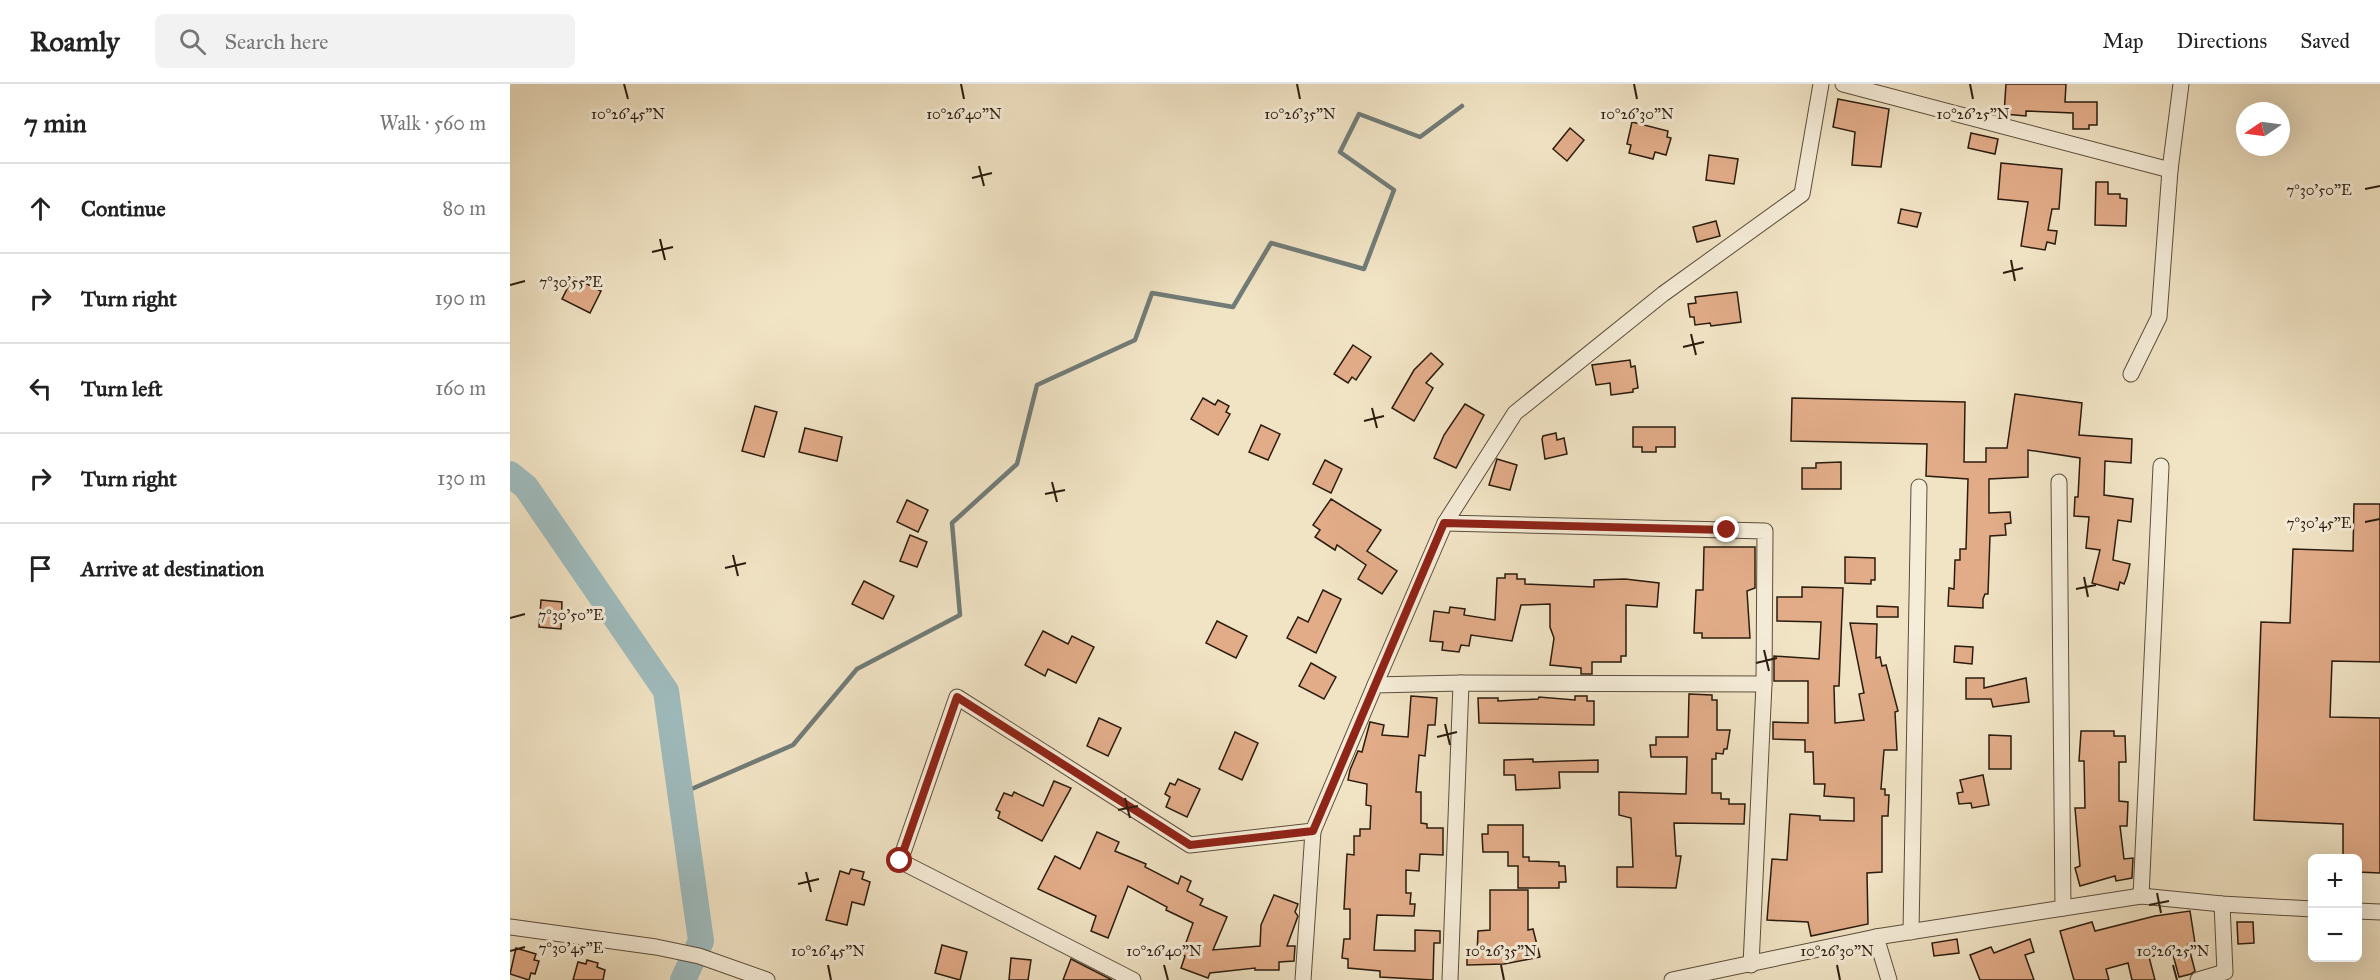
<!DOCTYPE html>
<meta charset="utf-8">
<style>
:root{--surface:#fff;--page:#f2f2f2;--text:#222;--muted:#767676;--line:#e0e0e0}
body{margin:0;font-family:"IM FELL Great Primer",serif;background:var(--page);color:var(--text)}
.controls{position:absolute;right:18px;bottom:18px;display:grid;overflow:hidden;border-radius:9px;box-shadow:0 6px 24px #0002}
.controls button{width:54px;height:54px;display:grid;place-items:center;padding:0;border:0;border-bottom:2px solid var(--line);background:var(--surface);color:var(--text);font:30px sans-serif}
.compass{position:absolute;left:1726px;top:18px;width:54px;height:54px;border-radius:50%;background:var(--surface);box-shadow:0 6px 24px #0002;rotate:257deg}
.stop{position:absolute;width:18px;height:18px;margin:-14px;border:4px solid #8f2418;border-radius:50%;background:#fff}
.stop.end{background:#8f2418;border-color:#fff;box-shadow:0 2px 6px #0008}
.list{margin:0;padding:0;list-style:none}
h2{display:flex;justify-content:space-between;align-items:center;height:78px;margin:0;padding:0 24px;font-size:26px}
h2 small{font-size:20px;font-weight:400;color:var(--muted)}
.list li{display:grid;grid-template-columns:39px 1fr auto;gap:18px;align-items:center;box-sizing:border-box;height:90px;padding:0 24px;border-top:2px solid var(--line)}
.list b{display:block;font-size:22px;white-space:nowrap}
.list em{font-size:20px;font-style:normal;color:var(--muted)}
.icon{flex:none;width:33px;height:33px;fill:none;stroke:currentColor;stroke-width:2;stroke-linecap:round;stroke-linejoin:round}
.map{position:relative;flex:none;width:1870px;height:896px;overflow:hidden}
header{display:flex;align-items:center;gap:36px;box-sizing:border-box;height:84px;padding:0 30px;background:var(--surface);border-bottom:2px solid var(--line)}
header strong{font-size:28px}
nav{display:flex;gap:33px;margin-inline-start:auto;font-size:21px}
.search{width:420px;height:54px;background:var(--page);display:flex;align-items:center;gap:15px;box-sizing:border-box;padding:0 21px;border-radius:9px;color:var(--muted);font-size:22px}
main{display:flex}
aside{flex:1;background:var(--surface)}
.map>svg:first-child{display:block}
.lines{fill:none;stroke-linecap:round;stroke-linejoin:round}
.stream{stroke:#717c78;stroke-width:4.5}
.river{stroke:#9fbcbe;stroke-width:26}
.building{fill:#e2ac89;stroke:#2b1c0e;stroke-width:1.5}
.minor-casing{stroke:#5c4e3c;stroke-width:17}
.minor{stroke:#f6edd9;stroke-width:15}
.route{stroke:#8f2418;stroke-width:8}
.ticks{fill:none;stroke:#2b1c0e;stroke-width:2}
.ticks-label{font-size:15px;text-anchor:middle;fill:#2b1c0e;stroke:#f6edd9;stroke-width:6;stroke-linejoin:round;paint-order:stroke}
</style>
<header>
<strong>Roamly</strong>
<div class="search"><svg class="icon" aria-label="search" viewBox="0 0 24 24"><circle cx="10" cy="10" r="6"/><path d="M15 15l6 6"/></svg>Search here</div>
<nav><a>Map</a><a>Directions</a><a>Saved</a></nav>
</header>
<main>
<aside>
<h2>7 min<small>Walk · 560 m</small></h2>
<ul class="list">
<li><svg class="icon" aria-label="ahead" viewBox="0 0 24 24"><path d="M12 20V5M6 11l6-6 6 6"/></svg><div><b>Continue</b></div><em>80 m</em></li>
<li><svg class="icon" aria-label="right" viewBox="0 0 24 24"><path d="M7 20v-9h11M14 6l5 5-5 5"/></svg><div><b>Turn right</b></div><em>190 m</em></li>
<li><svg class="icon" aria-label="left" viewBox="0 0 24 24"><path d="M17 20v-9H6M10 6l-5 5 5 5"/></svg><div><b>Turn left</b></div><em>160 m</em></li>
<li><svg class="icon" aria-label="right" viewBox="0 0 24 24"><path d="M7 20v-9h11M14 6l5 5-5 5"/></svg><div><b>Turn right</b></div><em>130 m</em></li>
<li><svg class="icon" aria-label="arrive" viewBox="0 0 24 24"><path d="M6 21V4h12l-3 4 3 4H6"/></svg><div><b>Arrive at destination</b></div></li>
</ul>
</aside>
<div class="map">
<svg width="1870" height="896" viewBox="0 0 1870 896">
<rect width="100%" height="100%" fill="#f1e4c5"/>
<filter id="stains"><feTurbulence type="fractalNoise" baseFrequency=".00333" numOctaves="4"/><feColorMatrix values="0 0 0 0 .2 0 0 0 0 .09 0 0 0 0 .02 0 0 0 .5 -.17"/></filter>
<radialGradient id="worn" r=".72"><stop offset=".6" stop-color="#630" stop-opacity="0"/><stop offset="1" stop-color="#630" stop-opacity=".3"/></radialGradient>
<g class="lines">
<polyline class="stream" points="170,710 283,661 347,585 450,531 442,439 507,380 527,301 625,256 642,209 723,223 761,159 854,185 884,106 830,68 849,30 910,53 952,22"/>
<polyline class="river" points="0,390 16,403 156,607 191,857 173,896"/>
</g>
<g class="building">
<polygon points="1496,0 1556,0 1555,18 1587,18 1587,41 1579,41 1579,45 1563,45 1563,29 1516,27 1516,32 1494,30"/>
<polygon points="1328,15 1379,25 1371,83 1342,81 1345,48 1323,43"/>
<polygon points="1122,38 1158,47 1157,53 1161,54 1156,71 1145,68 1143,75 1119,69 1121,61 1117,60"/>
<polygon points="1060,44 1074,56 1057,77 1043,65"/>
<polygon points="1461,49 1488,55 1485,70 1458,64"/>
<polygon points="1199,71 1228,75 1224,100 1196,96"/>
<polygon points="1491,79 1552,85 1549,125 1542,125 1538,146 1547,147 1545,160 1537,158 1535,166 1511,162 1518,118 1488,115"/>
<polygon points="1586,98 1598,98 1598,110 1610,110 1610,114 1617,115 1616,142 1585,141"/>
<polygon points="1391,125 1411,129 1407,143 1388,139"/>
<polygon points="1206,137 1210,152 1187,158 1183,143"/>
<polygon points="63,193 91,207 80,229 52,215"/>
<polygon points="1227,208 1231,238 1201,242 1200,239 1185,241 1184,233 1180,233 1178,220 1186,219 1185,213"/>
<polygon points="843,261 861,273 846,296 842,293 838,299 824,290"/>
<polygon points="921,269 933,280 916,299 923,304 904,337 882,324 904,286"/>
<polygon points="1120,276 1121,283 1125,282 1128,304 1123,305 1123,308 1101,311 1100,299 1086,301 1082,281"/>
<polygon points="1505,310 1572,319 1569,351 1622,355 1621,379 1595,377 1594,411 1623,415 1621,438 1608,436 1603,476 1620,480 1617,492 1614,500 1610,498 1608,506 1582,499 1590,466 1576,464 1579,433 1564,432 1565,413 1568,413 1570,374 1518,366 1518,393 1479,395 1479,429 1500,428 1501,439 1495,440 1496,451 1480,452 1478,510 1475,510 1473,515 1473,524 1438,522 1439,504 1444,505 1445,476 1450,476 1450,465 1456,465 1458,395 1416,392 1417,360 1281,357 1282,314 1455,318 1454,378 1476,378 1476,364 1497,364"/>
<polygon points="693,314 705,321 708,316 719,322 716,328 720,330 708,351 681,335"/>
<polygon points="955,320 974,331 946,384 924,374 934,351"/>
<polygon points="245,322 267,328 254,373 232,367"/>
<polygon points="751,341 770,350 758,376 739,368"/>
<polygon points="1123,343 1165,343 1165,363 1146,363 1146,368 1132,368 1132,363 1123,363"/>
<polygon points="295,344 332,353 327,377 289,368"/>
<polygon points="1046,349 1047,356 1054,354 1057,370 1035,375 1032,355 1033,352"/>
<polygon points="987,375 1007,381 1000,406 979,401"/>
<polygon points="815,376 832,385 821,409 803,400"/>
<polygon points="1331,378 1331,405 1292,405 1292,384 1306,384 1306,379"/>
<polygon points="821,415 871,446 857,467 887,487 872,510 848,495 856,481 827,461 825,466 805,453 810,446 803,441"/>
<polygon points="397,416 418,426 408,448 387,438"/>
<polygon points="1844,420 1870,420 1870,578 1822,577 1820,633 1870,634 1870,789 1848,788 1848,774 1833,774 1833,740 1744,736 1751,538 1780,539 1783,465 1843,467"/>
<polygon points="400,451 417,458 407,483 390,477"/>
<polygon points="1194,463 1245,463 1245,504 1237,507 1240,554 1192,554 1192,549 1184,549 1186,506 1193,506"/>
<polygon points="1335,473 1365,474 1365,496 1361,496 1361,500 1335,499"/>
<polygon points="995,490 1007,490 1007,495 1015,495 1015,500 1084,503 1084,496 1115,495 1149,499 1147,523 1116,521 1116,572 1111,572 1111,578 1082,578 1082,590 1071,590 1071,584 1040,581 1044,554 1040,543 1040,520 1011,521 1002,557 961,551 959,562 951,561 949,568 932,566 933,558 920,557 924,527 939,529 940,523 955,525 954,531 985,536 987,494 995,494"/>
<polygon points="354,497 384,512 373,535 342,520"/>
<polygon points="1292,503 1333,504 1329,602 1324,602 1325,639 1354,636 1349,610 1354,609 1340,539 1367,540 1366,574 1370,573 1372,582 1376,581 1388,627 1385,628 1387,666 1374,666 1371,705 1375,705 1375,711 1379,711 1378,732 1372,732 1372,788 1357,789 1358,840 1301,852 1298,838 1257,836 1262,775 1277,776 1280,730 1310,732 1310,736 1344,737 1344,714 1314,712 1315,700 1304,700 1303,668 1295,668 1295,656 1263,655 1263,638 1298,639 1298,597 1264,597 1264,572 1309,575 1311,538 1267,537 1267,513 1292,513"/>
<polygon points="813,506 831,515 806,569 777,554 788,533 798,538"/>
<polygon points="31,516 52,518 51,545 29,543"/>
<polygon points="1367,522 1388,523 1388,533 1367,533"/>
<polygon points="707,537 737,552 726,574 696,559"/>
<polygon points="533,547 558,560 562,552 584,563 566,599 538,585 535,592 515,581"/>
<polygon points="1445,562 1463,563 1462,580 1444,578"/>
<polygon points="801,579 826,593 814,615 789,602"/>
<polygon points="1456,594 1474,594 1474,604 1516,594 1519,618 1483,623 1481,615 1456,615"/>
<polygon points="1179,610 1202,611 1202,616 1207,616 1207,646 1220,646 1217,665 1214,665 1213,670 1206,669 1206,675 1202,675 1202,709 1211,709 1211,715 1219,715 1219,720 1235,720 1234,740 1164,739 1166,772 1171,772 1166,804 1107,803 1107,783 1123,783 1121,734 1109,731 1109,708 1176,710 1177,673 1141,673 1140,661 1146,661 1146,653 1178,653"/>
<polygon points="901,612 927,614 925,641 918,641 915,672 909,671 906,708 911,708 911,739 917,740 917,744 933,744 933,771 910,770 909,787 896,786 896,809 901,809 900,820 905,820 904,832 867,831 864,866 905,867 905,846 930,847 930,859 924,859 923,896 870,893 870,887 838,884 838,875 832,874 834,855 840,855 840,825 834,825 837,770 844,771 844,752 850,752 850,745 860,745 861,722 856,721 857,700 838,696 840,686 848,667 852,668 860,638 874,641 872,651 898,653"/>
<polygon points="1065,612 1077,612 1077,617 1084,617 1084,641 969,639 968,614 988,614 988,617 1028,615 1029,613 1065,616"/>
<polygon points="589,634 611,644 598,672 577,662"/>
<polygon points="1571,647 1604,647 1604,652 1615,652 1616,678 1609,678 1609,717 1618,718 1617,742 1610,742 1614,775 1623,774 1622,794 1606,797 1605,792 1570,802 1565,784 1570,782 1565,724 1575,724 1574,677 1569,677"/>
<polygon points="725,648 748,659 732,696 709,685"/>
<polygon points="1479,651 1501,652 1501,685 1479,685"/>
<polygon points="1023,675 1023,678 1088,676 1088,688 1049,688 1050,704 1006,706 1005,691 994,691 994,676"/>
<polygon points="1473,691 1479,721 1462,724 1461,719 1449,720 1447,709 1453,708 1450,696"/>
<polygon points="668,695 690,705 677,733 656,723 660,713 655,710 660,699 665,701"/>
<polygon points="544,697 561,704 532,757 488,734 490,728 486,726 494,709 502,712 504,708 533,722"/>
<polygon points="978,741 1013,741 1013,773 1019,773 1019,777 1049,778 1049,782 1055,782 1056,798 1049,798 1049,804 1008,804 1008,782 998,782 998,768 973,768 972,750 978,750"/>
<polygon points="587,748 609,758 605,767 636,780 635,783 668,800 671,792 681,797 677,807 693,815 690,821 717,833 703,866 750,862 751,841 764,811 788,820 785,828 788,832 777,862 785,862 784,877 769,878 769,886 745,886 745,884 700,889 698,894 671,884 675,872 672,870 683,839 656,826 657,823 618,802 598,854 581,847 586,832 528,805 545,772 570,785"/>
<polygon points="341,785 354,788 352,795 360,798 354,821 342,818 337,841 316,836 330,787 339,790"/>
<polygon points="980,806 1018,806 1018,846 1023,845 1030,873 994,880 957,881 957,870 967,870 968,847 980,846"/>
<polygon points="1680,827 1685,859 1678,860 1685,887 1681,890 1669,893 1662,867 1639,873 1645,896 1622,896 1618,879 1596,885 1599,896 1564,896 1550,847 1582,838 1585,847 1645,832"/>
<polygon points="1727,838 1743,838 1744,859 1728,860"/>
<polygon points="1447,855 1449,869 1424,872 1422,859"/>
<polygon points="1520,855 1524,868 1515,871 1524,896 1470,896 1460,871 1481,863 1484,869"/>
<polygon points="432,861 457,868 450,896 425,889"/>
<polygon points="6,864 26,870 24,876 29,877 25,890 21,889 19,896 0,890"/>
<polygon points="501,874 521,876 518,896 499,896"/>
<polygon points="561,875 602,896 553,896"/>
<polygon points="77,876 88,879 87,883 95,886 93,896 63,896 68,878 76,880"/>
</g>
<g class="lines">
<g class="minor-casing">
<g id="minor">
<polyline points="1333,0 1660,86 1671,0"/>
<polyline points="1621,290 1649,233 1660,86"/>
<polyline points="1549,398 1553,824"/>
<polyline points="865,601 935,439"/>
<polyline points="1631,812 1651,382"/>
<polyline points="1848,827 1870,828"/>
<polyline points="0,843 146,863 189,872 257,896"/>
<polyline points="1401,848 1409,403"/>
<polyline points="1366,853 1379,896"/>
<polyline points="1241,881 1254,600"/>
<polyline points="623,896 390,777 447,613 680,761 803,747 865,601 951,599 1254,600 1255,447 935,439 1005,329 1153,210 1292,110 1311,0"/>
<polyline points="793,896 803,747"/>
<polyline points="940,896 951,599"/>
<polyline points="1162,896 1366,853 1631,812 1712,820 1802,825"/>
<polyline points="1688,896 1715,888 1712,820"/>
</g>
</g>
<use href="#minor" class="minor"/>
</g>
<g class="lines">
<polyline class="route" points="390,777 447,613 680,761 803,747 934,439 1217,446"/>
</g>
<path class="ticks" d="M 114,0 L 118,15M 451,0 L 454,15M 787,0 L 790,15M 1124,0 L 1127,15M 1460,0 L 1463,15M 469,82 L 474,102M 462,94 L 482,89M 1855,105 L 1870,102M 150,155 L 155,176M 142,168 L 163,163M 1501,176 L 1505,197M 1493,189 L 1513,184M 0,201 L 15,197M 1181,250 L 1186,271M 1173,263 L 1194,258M 862,324 L 867,344M 854,337 L 874,332M 542,398 L 547,418M 535,410 L 555,406M 1855,438 L 1870,435M 223,471 L 228,492M 215,484 L 236,479M 1574,493 L 1578,513M 1566,505 L 1586,501M 0,534 L 15,530M 1254,566 L 1259,587M 1246,579 L 1267,574M 935,640 L 940,661M 927,653 L 947,648M 615,714 L 620,734M 608,726 L 628,722M 296,788 L 301,808M 288,800 L 309,795M 1647,809 L 1651,829M 1639,821 L 1659,817M 0,867 L 15,863M 318,881 L 321,896M 654,881 L 658,896M 991,881 L 994,896M 1327,881 L 1330,896M 1663,881 L 1667,896"/>
<g class="ticks-label">
<text x="118" y="35">10°26'45"N</text>
<text x="454" y="35">10°26'40"N</text>
<text x="790" y="35">10°26'35"N</text>
<text x="1127" y="35">10°26'30"N</text>
<text x="1463" y="35">10°26'25"N</text>
<text x="1809" y="111">7°30'50"E</text>
<text x="61" y="203">7°30'55"E</text>
<text x="1809" y="444">7°30'45"E</text>
<text x="61" y="536">7°30'50"E</text>
<text x="61" y="869">7°30'45"E</text>
<text x="318" y="872">10°26'45"N</text>
<text x="654" y="872">10°26'40"N</text>
<text x="991" y="872">10°26'35"N</text>
<text x="1327" y="872">10°26'30"N</text>
<text x="1663" y="872">10°26'25"N</text>
</g>
<rect width="100%" height="100%" filter="url(#stains)"/>
<rect width="100%" height="100%" fill="url(#worn)"/>
</svg>
<div class="controls">
<button>+</button>
<button>−</button>
</div>
<svg class="compass" viewBox="-18 -18 36 36"><path d="M0-13l5 13h-10z" fill="#e53935"/><path d="M0 13l5-13h-10z" fill="#767676"/></svg>
<div class="stop" style="left:390px;top:777px"></div>
<div class="stop end" style="left:1217px;top:446px"></div>
</div>
</main>
